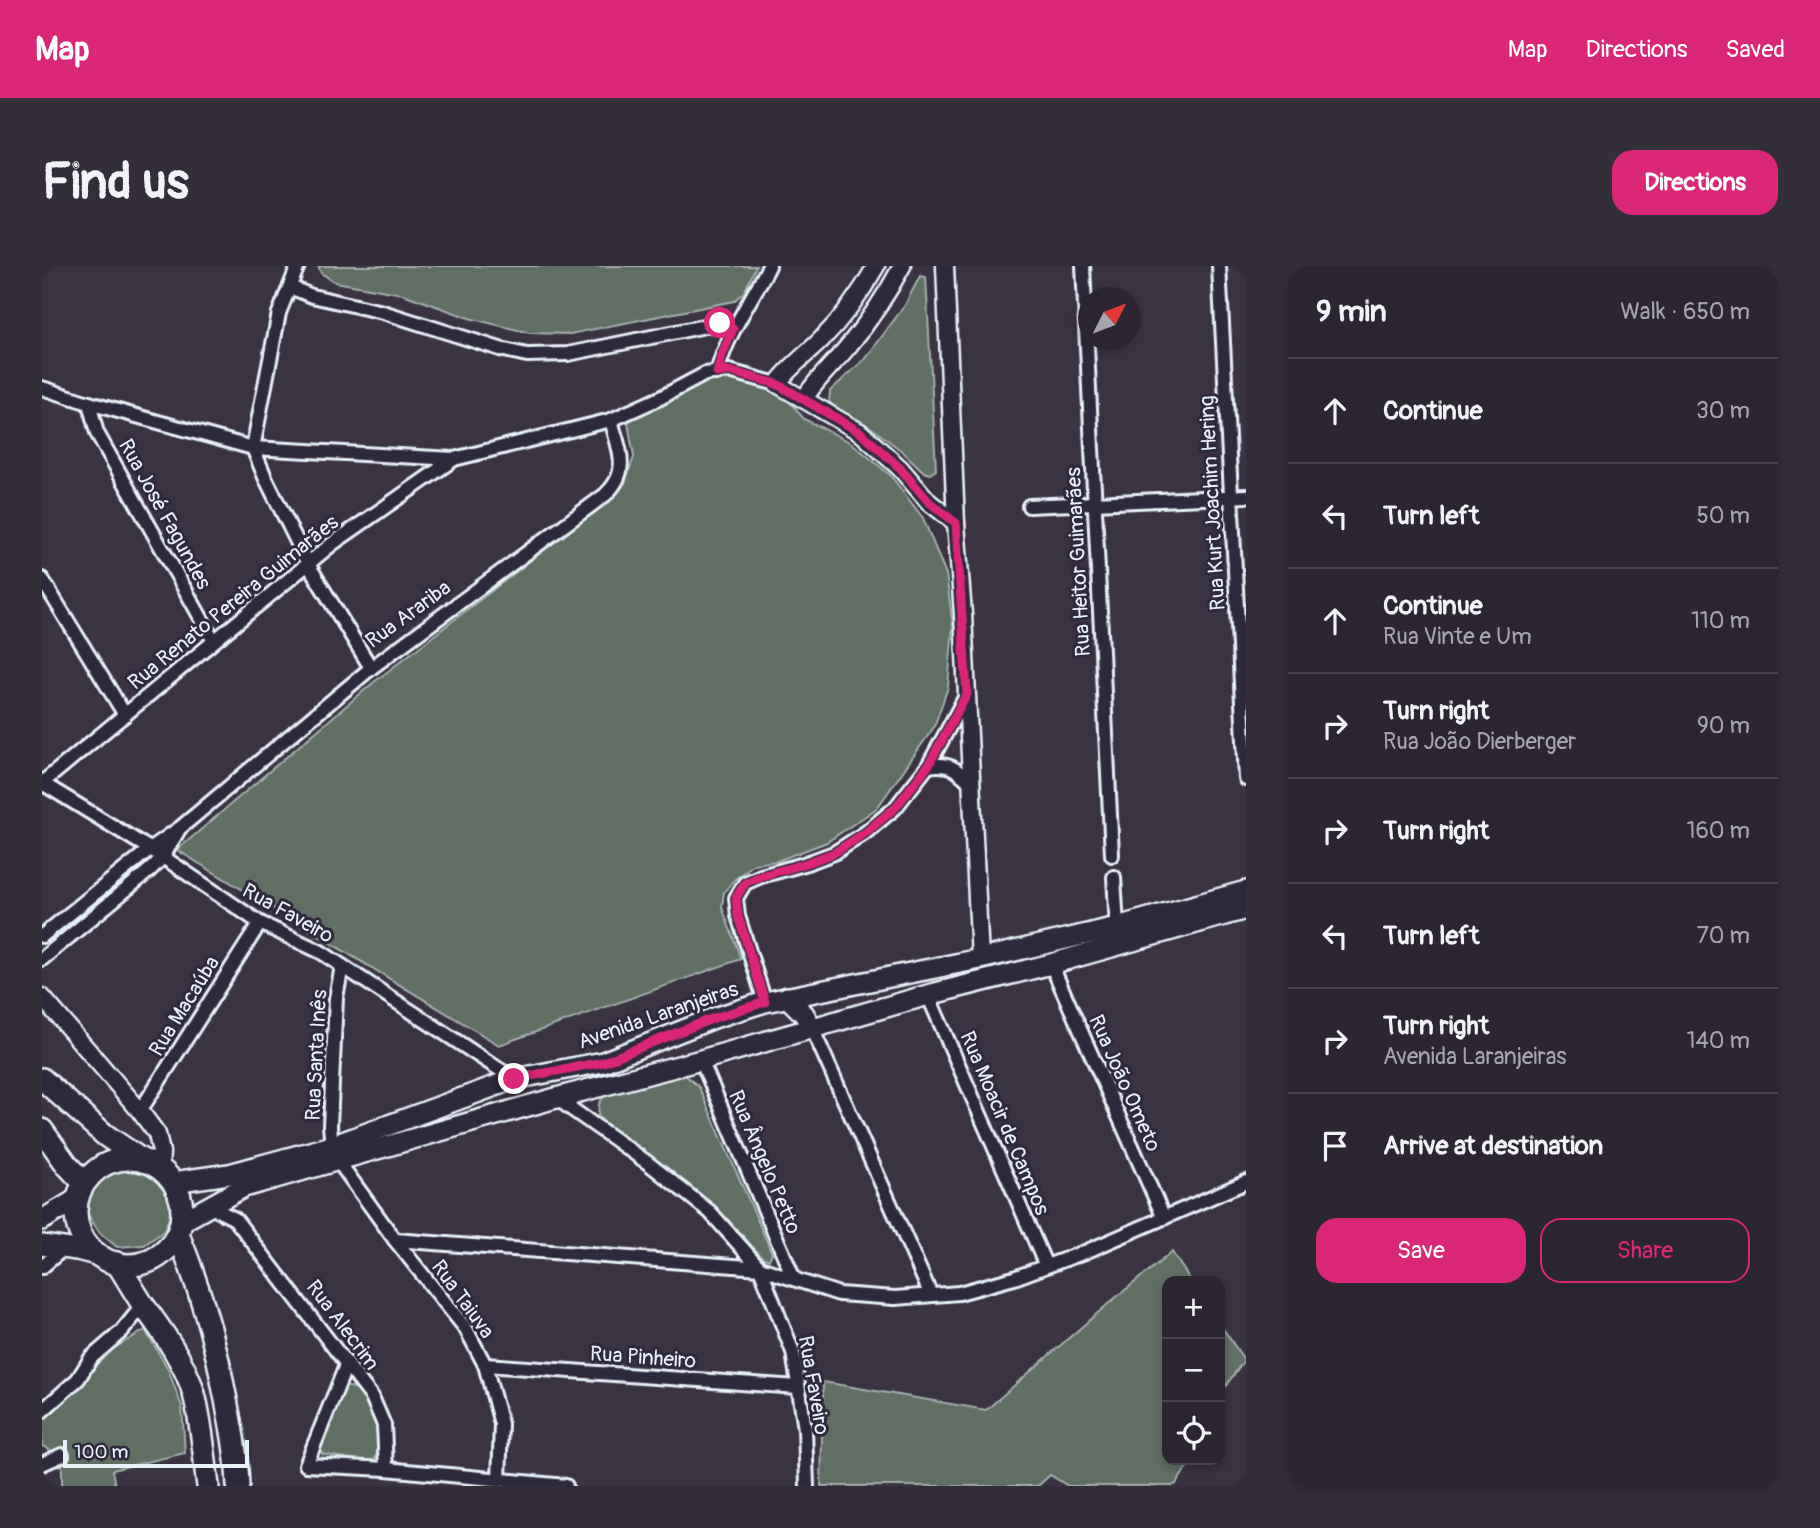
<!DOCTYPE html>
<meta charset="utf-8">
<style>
:root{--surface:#2c2632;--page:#342e3a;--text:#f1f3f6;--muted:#a6a5ac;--line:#48434d;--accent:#db2777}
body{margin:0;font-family:Pangolin,sans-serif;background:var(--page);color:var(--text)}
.controls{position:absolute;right:21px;bottom:21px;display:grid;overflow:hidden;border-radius:14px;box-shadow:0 4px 10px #0003}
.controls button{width:63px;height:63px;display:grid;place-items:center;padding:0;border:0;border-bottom:2px solid var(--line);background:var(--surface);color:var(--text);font:35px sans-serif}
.compass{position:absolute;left:1036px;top:21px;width:63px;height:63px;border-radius:50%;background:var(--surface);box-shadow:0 4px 10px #0003;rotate:48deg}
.scale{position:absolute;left:21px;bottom:18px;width:186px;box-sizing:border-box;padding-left:7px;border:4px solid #e8f1f8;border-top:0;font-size:19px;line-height:24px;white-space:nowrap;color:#e8f1f8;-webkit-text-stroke:5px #2f2a3d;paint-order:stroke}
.stop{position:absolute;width:21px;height:21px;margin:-16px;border:5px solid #db2777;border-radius:50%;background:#fff}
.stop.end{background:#db2777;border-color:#fff;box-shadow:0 2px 7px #0008}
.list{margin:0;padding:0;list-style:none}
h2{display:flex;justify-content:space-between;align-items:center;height:91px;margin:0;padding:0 28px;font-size:30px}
h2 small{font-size:23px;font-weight:400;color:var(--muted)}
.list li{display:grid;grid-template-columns:46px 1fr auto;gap:21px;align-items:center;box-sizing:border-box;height:105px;padding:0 28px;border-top:2px solid var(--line)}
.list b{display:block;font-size:26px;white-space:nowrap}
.list p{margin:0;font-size:23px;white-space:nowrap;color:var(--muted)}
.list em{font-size:23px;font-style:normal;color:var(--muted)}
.actions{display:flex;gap:14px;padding:21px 28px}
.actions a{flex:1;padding:16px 0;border:2px solid var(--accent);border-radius:21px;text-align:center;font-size:24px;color:var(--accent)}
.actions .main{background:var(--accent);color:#fff}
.icon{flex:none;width:38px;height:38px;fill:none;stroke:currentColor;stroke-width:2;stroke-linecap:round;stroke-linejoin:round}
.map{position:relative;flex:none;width:1204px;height:1220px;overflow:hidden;border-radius:21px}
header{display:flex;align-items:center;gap:42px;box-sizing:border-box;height:98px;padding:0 35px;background:var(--accent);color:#fff}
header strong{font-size:33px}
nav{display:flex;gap:38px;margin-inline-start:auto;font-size:24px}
.intro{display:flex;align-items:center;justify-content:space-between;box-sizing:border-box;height:168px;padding:0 42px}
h1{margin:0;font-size:49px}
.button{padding:18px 32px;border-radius:21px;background:var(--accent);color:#fff;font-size:24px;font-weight:700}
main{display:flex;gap:42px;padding:0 42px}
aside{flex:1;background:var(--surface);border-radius:21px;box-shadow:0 4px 10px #0003}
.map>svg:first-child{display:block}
.green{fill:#606e64;stroke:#a4b0ae;stroke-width:2}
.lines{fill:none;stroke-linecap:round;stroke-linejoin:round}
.minor-casing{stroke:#e8f1f8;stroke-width:18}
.tertiary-casing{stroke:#e8f1f8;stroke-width:21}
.secondary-casing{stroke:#e8f1f8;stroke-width:24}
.trunk-casing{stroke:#e8f1f8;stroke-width:26}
.minor{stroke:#2f2a3d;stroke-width:12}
.tertiary{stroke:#2f2a3d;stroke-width:16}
.secondary{stroke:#2f2a3d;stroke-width:19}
.trunk{stroke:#2f2a3d;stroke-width:21}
.route{stroke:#db2777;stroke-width:9}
.labels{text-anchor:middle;stroke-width:6;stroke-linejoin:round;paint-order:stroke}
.street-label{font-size:21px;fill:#e8f1f8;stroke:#2f2a3d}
</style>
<header>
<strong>Map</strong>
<nav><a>Map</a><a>Directions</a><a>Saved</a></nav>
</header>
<div class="intro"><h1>Find us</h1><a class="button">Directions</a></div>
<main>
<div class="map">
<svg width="1204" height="1220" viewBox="0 0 1204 1220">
<rect width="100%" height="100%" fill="#3a3342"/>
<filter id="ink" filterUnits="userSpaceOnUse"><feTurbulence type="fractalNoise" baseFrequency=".0143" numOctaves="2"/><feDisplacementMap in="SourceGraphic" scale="14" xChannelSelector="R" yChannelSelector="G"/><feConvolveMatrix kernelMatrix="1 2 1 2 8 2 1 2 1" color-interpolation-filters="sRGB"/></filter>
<g filter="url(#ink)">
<g class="green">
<polygon points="276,0 714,0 703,25 692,35 528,68 488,67 427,52 361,28 293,16 279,7"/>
<polygon points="878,10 884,11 894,204 888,208 882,206 861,186 830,162 794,142 787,136 788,125 824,92 863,39"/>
<polygon points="679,110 722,118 739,125 762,153 810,177 849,210 881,252 904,308 911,359 906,421 892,461 835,542 785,576 735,595 712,598 692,614 682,626 680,641 699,693 457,779 135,584 332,416 573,229 583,217 592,191 586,157 594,147 657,115"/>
<polygon points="629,808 643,809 657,821 730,987 727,994 720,991 673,940 624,901 564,859 556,850 557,838 564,826"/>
<polygon points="87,900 110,907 123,917 132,939 122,965 102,979 75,981 58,967 43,944 49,927 63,905"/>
<polygon points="1130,986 1149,1015 1125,1015 1125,1194 1150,1194 1134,1218 1130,1220 1026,1220 1008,1209 996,1220 779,1220 781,1116 944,1144 1066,1038"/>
<polygon points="1178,1058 1202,1094 1178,1128"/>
<polygon points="103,1064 126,1103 140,1141 143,1187 70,1204 73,1220 20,1220 20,1190 0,1180 0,1154 44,1116 49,1096"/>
<polygon points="300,1120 314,1122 325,1133 333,1155 337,1179 332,1197 280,1188 277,1179"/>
</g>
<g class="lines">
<g class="minor-casing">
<g id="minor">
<polyline points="256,0 237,47 211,182 223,211 266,298 329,402"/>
<polyline points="1041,0 1070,589"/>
<polyline points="1177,0 1204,513"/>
<polyline points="248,21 270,30 341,46 458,83 485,89 526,88 678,57 691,63"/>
<path d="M 675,107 C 685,67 709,36 727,0"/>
<polyline points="0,122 47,137 211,182 412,193 569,154 618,132 663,108 687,105 735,118"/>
<polyline points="47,137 55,167 172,375"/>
<polyline points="987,240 1204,230"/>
<polyline points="0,313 83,449"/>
<path d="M 886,500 C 908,496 914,503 929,517"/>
<polyline points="0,517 121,591 218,657 279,686 472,813"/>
<polyline points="0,517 290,278 412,193"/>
<polyline points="1072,611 1075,661"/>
<path d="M 0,670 L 108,583 L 138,562 L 329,402 L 563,229 C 589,205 577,184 569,154"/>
<polyline points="0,693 108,604 121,591 136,565"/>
<polyline points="1009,698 1122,952"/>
<polyline points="886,729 1004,1000"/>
<polyline points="723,736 696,650 694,632 703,617 719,610 762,598 792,587 823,567 853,542 886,500 925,428"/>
<polyline points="770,762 889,1029"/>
<polyline points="659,794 752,1013"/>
<polyline points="514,832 606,897 668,946 718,1002 751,1086 763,1163 765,1220"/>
<polyline points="98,845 218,657"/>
<polyline points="290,880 288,860 294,732 300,700"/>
<polyline points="296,895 353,974 424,1063 443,1099 459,1158 457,1215"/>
<polyline points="167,940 193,953 330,1131 342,1159 344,1203"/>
<polyline points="353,974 718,1002 797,1028 853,1032 917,1027 972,1012 1043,986 1204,916"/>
<polyline points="0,1001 22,982"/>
<polyline points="305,1097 264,1199 344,1203 524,1220"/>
<polyline points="443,1099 756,1121"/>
<polyline points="0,1145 36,1113 49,1092 80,1065 101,1039"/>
<polyline points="0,1198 20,1189"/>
</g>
</g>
<g class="tertiary-casing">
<g id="tertiary">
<path d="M 834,0 C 819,27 800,53 778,75 C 764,89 747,101 735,118 L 818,166 L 858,202 L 887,236 L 914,257"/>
<polyline points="903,0 914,257 921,348 938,693"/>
<path d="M 762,133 C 775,112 793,97 808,78 C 828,54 845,28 860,0"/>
<polyline points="0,731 98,845 115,868 119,886 118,903"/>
</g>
</g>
<g class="secondary-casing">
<g id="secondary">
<polyline points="745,731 762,748 770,762"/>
<polyline points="131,916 187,908 290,880 472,813 561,796 672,752 723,736 938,693 1075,661 1204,625"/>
<polyline points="0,954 35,933"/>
<polyline points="139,956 202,921 514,832 659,794 886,729 1009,698 1204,643"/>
<polyline points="0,979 35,984 58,990"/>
</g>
</g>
<g class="trunk-casing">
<g id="trunk">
<polyline points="0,813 63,869 101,895"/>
<polyline points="0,864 25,899 42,917"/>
<circle cx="87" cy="946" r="53"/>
<path d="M 136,968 C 157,1020 173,1073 183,1129 C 189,1159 195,1189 196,1220"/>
<path d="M 75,997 C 84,1011 92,1025 101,1039 C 120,1065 143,1096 152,1128 C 160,1158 162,1190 166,1220"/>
</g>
</g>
<use href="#minor" class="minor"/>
<use href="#tertiary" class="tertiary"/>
<use href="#secondary" class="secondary"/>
<use href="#trunk" class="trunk"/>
</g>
</g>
<g class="lines" filter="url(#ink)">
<polyline class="route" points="472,813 561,796 672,752 723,736 696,650 694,632 703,617 719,610 762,598 792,587 823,567 853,542 886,500 925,428 914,257 887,236 858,202 818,166 735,118 687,105 675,107 680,89 691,63 678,57"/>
</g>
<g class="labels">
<g class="street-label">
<text transform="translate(1170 237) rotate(-93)" y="7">Rua Kurt Joachim Hering</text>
<text transform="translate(123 248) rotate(61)" y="7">Rua José Fagundes</text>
<text transform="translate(1036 296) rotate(-93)" y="7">Rua Heitor Guimarães</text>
<text transform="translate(191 336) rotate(-39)" y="7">Rua Renato Pereira Guimarães</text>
<text transform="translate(366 348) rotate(-36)" y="7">Rua Arariba</text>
<text transform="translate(246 647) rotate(29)" y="7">Rua Faveiro</text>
<text transform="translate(142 740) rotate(-58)" y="7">Rua Macaúba</text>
<text transform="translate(616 749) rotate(-19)" y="7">Avenida Laranjeiras</text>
<text transform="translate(274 789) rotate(-87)" y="7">Rua Santa Inês</text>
<text transform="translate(1083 817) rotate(66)" y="7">Rua João Ometo</text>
<text transform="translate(963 857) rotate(67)" y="7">Rua Moacir de Campos</text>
<text transform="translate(723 896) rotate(67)" y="7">Rua Ângelo Petto</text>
<text transform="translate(421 1033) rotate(54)" y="7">Rua Taiuva</text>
<text transform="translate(301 1059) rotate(53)" y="7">Rua Alecrim</text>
<text transform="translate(601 1091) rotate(4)" y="7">Rua Pinheiro</text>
<text transform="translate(772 1119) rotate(80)" y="7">Rua Faveiro</text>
</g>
</g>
</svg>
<div class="controls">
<button>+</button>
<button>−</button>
<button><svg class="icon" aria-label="locate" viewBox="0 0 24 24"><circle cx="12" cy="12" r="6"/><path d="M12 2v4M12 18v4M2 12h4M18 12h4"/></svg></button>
</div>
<svg class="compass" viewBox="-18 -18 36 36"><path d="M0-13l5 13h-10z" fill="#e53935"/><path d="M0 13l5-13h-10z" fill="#a6a5ac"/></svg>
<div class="scale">100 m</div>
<div class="stop" style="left:678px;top:57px"></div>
<div class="stop end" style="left:472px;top:813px"></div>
</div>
<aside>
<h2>9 min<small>Walk · 650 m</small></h2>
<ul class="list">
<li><svg class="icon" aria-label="ahead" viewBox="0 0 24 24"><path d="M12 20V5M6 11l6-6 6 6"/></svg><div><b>Continue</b></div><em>30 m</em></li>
<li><svg class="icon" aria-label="left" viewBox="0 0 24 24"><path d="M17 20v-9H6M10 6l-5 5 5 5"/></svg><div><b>Turn left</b></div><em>50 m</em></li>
<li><svg class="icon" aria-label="ahead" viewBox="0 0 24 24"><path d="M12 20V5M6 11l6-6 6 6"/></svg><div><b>Continue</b><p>Rua Vinte e Um</p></div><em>110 m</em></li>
<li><svg class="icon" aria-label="right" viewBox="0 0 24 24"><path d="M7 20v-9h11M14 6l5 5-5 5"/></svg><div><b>Turn right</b><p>Rua João Dierberger</p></div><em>90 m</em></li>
<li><svg class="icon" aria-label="right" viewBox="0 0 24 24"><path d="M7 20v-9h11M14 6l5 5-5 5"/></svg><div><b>Turn right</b></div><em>160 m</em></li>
<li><svg class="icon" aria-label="left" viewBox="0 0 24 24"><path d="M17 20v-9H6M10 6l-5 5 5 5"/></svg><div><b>Turn left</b></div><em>70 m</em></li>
<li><svg class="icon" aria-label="right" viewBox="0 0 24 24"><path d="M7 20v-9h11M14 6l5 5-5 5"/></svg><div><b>Turn right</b><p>Avenida Laranjeiras</p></div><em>140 m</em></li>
<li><svg class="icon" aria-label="arrive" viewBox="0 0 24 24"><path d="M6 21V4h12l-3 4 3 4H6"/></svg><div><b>Arrive at destination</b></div></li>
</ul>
<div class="actions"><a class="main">Save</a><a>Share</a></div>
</aside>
</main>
